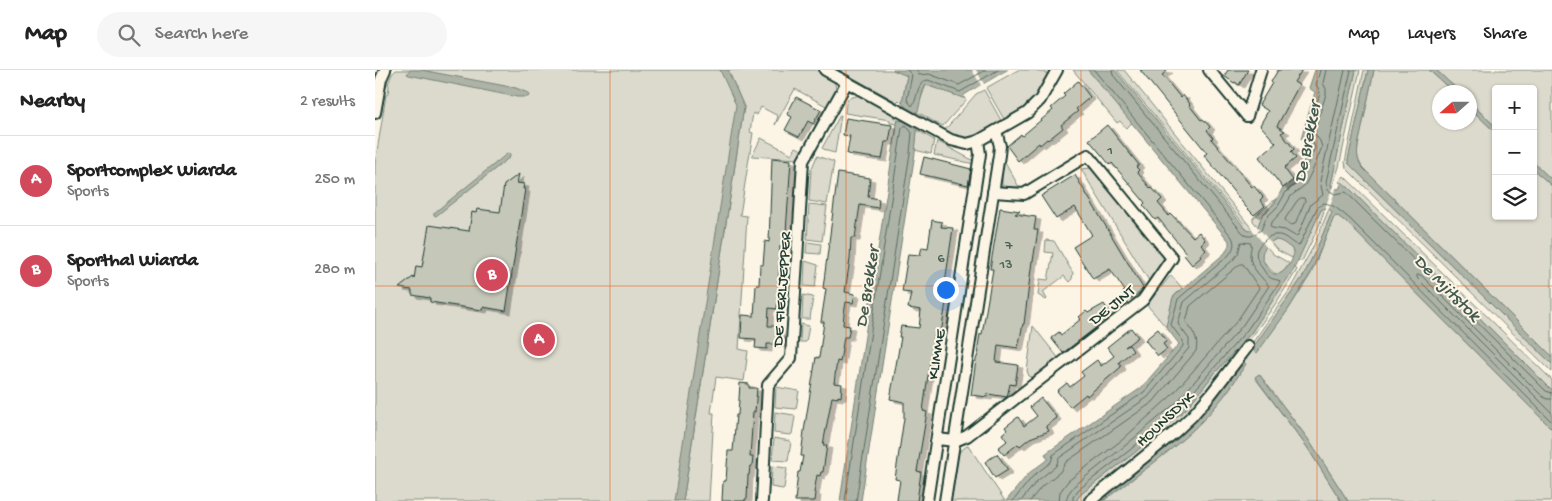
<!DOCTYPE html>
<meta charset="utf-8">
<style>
:root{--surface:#fff;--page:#f6f6f6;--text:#222;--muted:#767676;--line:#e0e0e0;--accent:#d1495b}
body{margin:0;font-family:"Gochi Hand",sans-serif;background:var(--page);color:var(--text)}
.controls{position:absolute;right:15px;top:15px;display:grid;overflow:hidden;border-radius:5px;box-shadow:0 1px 4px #0004}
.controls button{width:45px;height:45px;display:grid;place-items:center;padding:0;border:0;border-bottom:1px solid var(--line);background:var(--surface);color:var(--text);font:25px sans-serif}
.compass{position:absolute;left:1057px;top:15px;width:45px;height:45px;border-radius:50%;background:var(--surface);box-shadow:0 1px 4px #0004;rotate:249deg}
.you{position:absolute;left:570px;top:219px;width:18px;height:18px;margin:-12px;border:4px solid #fff;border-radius:50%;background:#1a73e8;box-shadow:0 0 0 8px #1a73e833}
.badge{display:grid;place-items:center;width:32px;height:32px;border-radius:50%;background:var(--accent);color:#fff;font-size:16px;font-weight:700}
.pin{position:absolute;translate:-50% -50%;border:2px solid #fff;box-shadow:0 1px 5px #0006}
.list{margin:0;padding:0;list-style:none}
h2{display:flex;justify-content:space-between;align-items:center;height:65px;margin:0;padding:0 20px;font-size:21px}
h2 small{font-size:16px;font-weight:400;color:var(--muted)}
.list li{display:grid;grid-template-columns:32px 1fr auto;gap:15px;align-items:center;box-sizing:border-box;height:90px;padding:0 20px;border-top:1px solid var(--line)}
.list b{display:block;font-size:19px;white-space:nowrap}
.list p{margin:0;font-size:16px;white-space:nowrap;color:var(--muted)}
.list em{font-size:16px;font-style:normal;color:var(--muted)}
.icon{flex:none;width:28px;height:28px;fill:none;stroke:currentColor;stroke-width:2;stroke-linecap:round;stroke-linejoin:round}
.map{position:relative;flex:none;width:1177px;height:431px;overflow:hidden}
header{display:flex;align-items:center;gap:30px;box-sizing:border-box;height:70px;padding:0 25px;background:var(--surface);border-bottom:1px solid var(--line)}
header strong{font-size:24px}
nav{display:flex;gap:28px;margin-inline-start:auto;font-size:18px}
.search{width:350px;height:45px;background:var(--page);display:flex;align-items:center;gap:12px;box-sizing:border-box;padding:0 18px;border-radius:28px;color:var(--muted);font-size:19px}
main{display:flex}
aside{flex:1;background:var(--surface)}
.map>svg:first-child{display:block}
.green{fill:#dcdacc;stroke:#7e8c80}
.water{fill:#aeb3a7;stroke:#758479;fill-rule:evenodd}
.pier{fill:#fcf5e5}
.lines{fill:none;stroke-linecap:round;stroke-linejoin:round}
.shore{stroke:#586c62;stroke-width:1}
.building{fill:#c5c7b9;stroke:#1f3d34;filter:url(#shadow)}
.minor-casing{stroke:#1f3d34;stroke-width:14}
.minor{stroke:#fcf5e5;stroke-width:10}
.grid{fill:none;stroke:#e8590c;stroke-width:1;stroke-opacity:0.55}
.labels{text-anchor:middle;stroke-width:4;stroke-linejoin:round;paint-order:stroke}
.number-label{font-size:14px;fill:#486055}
.street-label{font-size:16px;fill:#1f3d34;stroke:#fcf5e5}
.water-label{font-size:18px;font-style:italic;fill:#435a51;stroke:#fcf5e5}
</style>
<header>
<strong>Map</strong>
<div class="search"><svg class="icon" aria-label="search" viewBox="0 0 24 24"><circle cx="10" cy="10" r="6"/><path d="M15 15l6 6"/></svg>Search here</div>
<nav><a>Map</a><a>Layers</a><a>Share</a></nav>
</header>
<main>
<aside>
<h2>Nearby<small>2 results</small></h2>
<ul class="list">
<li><span class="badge">A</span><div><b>Sportcomplex Wiarda</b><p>Sports</p></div><em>250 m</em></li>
<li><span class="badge">B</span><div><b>Sporthal Wiarda</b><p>Sports</p></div><em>280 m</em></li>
</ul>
</aside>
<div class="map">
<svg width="1177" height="431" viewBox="0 0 1177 431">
<defs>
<filter id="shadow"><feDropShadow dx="5" dy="3" stdDeviation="0" flood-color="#0004"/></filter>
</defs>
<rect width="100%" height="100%" fill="#fcf5e5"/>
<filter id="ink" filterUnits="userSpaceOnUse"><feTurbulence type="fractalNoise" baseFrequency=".02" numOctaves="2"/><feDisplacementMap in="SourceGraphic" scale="10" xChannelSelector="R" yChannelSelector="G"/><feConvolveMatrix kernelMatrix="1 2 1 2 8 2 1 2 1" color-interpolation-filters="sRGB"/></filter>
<g filter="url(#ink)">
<g class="green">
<polygon points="21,0 349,0 365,36 303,431 0,431 0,94 11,25 13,24 14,15 13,14 17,4"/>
<polygon points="353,0 440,0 459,10 462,21 453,37 420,19 400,55 403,46 386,37 382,45 378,43 375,62 378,63 365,145 372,146 364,279 373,281 369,311 341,307 336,343 339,343 334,431 308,431 369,37"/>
<polygon points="464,0 518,0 532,5 527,33 524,30 522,32"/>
<polygon points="643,0 659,0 675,4 660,29 649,39 630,51 611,18"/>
<polygon points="698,0 713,0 757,53 751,58 745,51 742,53"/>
<polygon points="742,0 749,0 878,160 874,161 868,156 869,154"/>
<polygon points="981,0 985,0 964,97 957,118 956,114"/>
<polygon points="989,0 993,0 973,90 974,94 1177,294 1177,302 971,98 970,92"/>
<path d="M 999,0 L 1054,0 L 1078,22 L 1064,22 L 1064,52 L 1094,52 L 1095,38 L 1121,63 L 1121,146 L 1158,146 L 1158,99 L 1177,116 L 1177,286 L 987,97 C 982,89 982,85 983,76 Z"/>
<polygon points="1061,0 1177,0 1177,110 1158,92 1158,19 1121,19 1121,57 1095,32 1094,22 1085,22"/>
<path d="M 551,15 L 592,29 L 568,56 C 558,53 551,45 541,42 Z"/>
<polygon points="609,20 627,52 595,69 584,69 569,61 601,24"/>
<polygon points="485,25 510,38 520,47 520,49 523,50 522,54 515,53 515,50 470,43 471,33 474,28"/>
<polygon points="465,45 466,45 460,83 452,81 447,78"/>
<polygon points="542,60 559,70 556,84 540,80"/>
<polygon points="386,68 417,84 421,77 429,81 424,89 377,86"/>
<polygon points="562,71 599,91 599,94 559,85"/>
<polygon points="442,86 459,92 452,134 434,131 436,100"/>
<polygon points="629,90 644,117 627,117 627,102"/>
<polygon points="716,98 789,187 776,214 706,99"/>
<polygon points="969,106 1177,310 1177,320 974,118 964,112"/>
<polygon points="903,127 885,151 883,157 878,151 878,148"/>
<polygon points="434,134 452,136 447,171 432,169"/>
<polygon points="950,138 944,156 927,191 922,191 946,140"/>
<path d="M 954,139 L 957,142 L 945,171 L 929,205 L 904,241 L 882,282 L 913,240 L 936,204 L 959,147 L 963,146 L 972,153 L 1177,359 L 1177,431 L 973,431 L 933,369 L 884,304 L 880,308 L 932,377 L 966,431 L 728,431 C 770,399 816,368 849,326 C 857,316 864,305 870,294 L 867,291 C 850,314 833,337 813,357 C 785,384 753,407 722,431 L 838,325 L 878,272 L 914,221 L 938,177 Z"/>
<polygon points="671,170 679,171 698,203 697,209 694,212 689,206 668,222 672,229 671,230 663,225 665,209 673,210 678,183 670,182"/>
<path d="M 899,170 C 908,170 918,176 919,186 L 917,188 L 902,180 L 895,172 Z"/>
<polygon points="432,172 446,174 445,184 431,183"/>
<path d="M 891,176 L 898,184 L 914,193 C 906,208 900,207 891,194 C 888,191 886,188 887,183 C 887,180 889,178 891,176 Z"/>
<polygon points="430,191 443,195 440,217 429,216"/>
<polygon points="920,197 922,200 901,233 864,285 816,344 713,431 701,431 706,424 758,384 810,340 839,304 876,263"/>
<polygon points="796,205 807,218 798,227 791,257 772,235"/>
<polygon points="428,225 438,227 435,249 427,249"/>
<polygon points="426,254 434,256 431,272 425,272"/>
<polygon points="658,256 685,290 659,308 654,306 652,301"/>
<polygon points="401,317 424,321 421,339 400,337"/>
<polygon points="400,342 419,345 420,347 417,364 415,365 399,363"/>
<polygon points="399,368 415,371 416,372 413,391 397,390"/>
<polygon points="593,375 630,431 576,431 584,382"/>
<polygon points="397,396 411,398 412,399 409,418 408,419 396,417"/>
</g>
<g class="water">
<polygon points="35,0 46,0 141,18 153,23 154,25 153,27 142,27 34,5 32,4"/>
<polygon points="345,0 353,0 369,37 308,431 299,431 361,35"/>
<polygon points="518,0 633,0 589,25 591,29 551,15 548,20 543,41 541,42 538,57 542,60 540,83 486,431 465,431 522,54 523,50 527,51 530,36 527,33 532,6"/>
<path d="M 713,0 L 740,0 L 871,159 L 874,161 L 883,156 L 887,145 L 900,133 L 907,119 L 921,108 L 935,77 L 934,74 L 926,69 L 940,22 L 934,18 L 940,0 L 981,0 L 956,114 L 957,118 L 964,119 L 967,112 L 974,118 L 1177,320 L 1177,359 L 972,153 L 963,146 L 959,147 L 935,204 L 913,240 L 882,283 L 877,279 L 929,205 L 945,171 L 957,142 L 954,139 L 950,138 L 946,140 L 919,199 L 876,263 L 839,304 L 810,340 L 758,384 L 706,424 L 701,431 L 631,431 L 654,403 L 673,389 L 670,384 L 766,318 L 804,274 L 791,257 L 798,227 L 850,183 L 854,175 L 854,171 ZM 899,170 C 905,170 908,172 913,176 C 915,177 917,178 918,181 C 921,189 905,213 895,201 C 883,187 885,180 899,170 Z"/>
<path d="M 993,0 L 999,0 L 983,76 C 982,85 982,89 987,97 L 1177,286 L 1177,294 L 974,94 L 973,90 Z"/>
<polygon points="1054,0 1061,0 1085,22 1078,22"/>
<polygon points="1094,32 1121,57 1121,63 1095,38"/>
<polygon points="133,83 135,84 135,87 61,146 59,145 59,143"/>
<polygon points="1158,92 1177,110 1177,116 1158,99"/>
<path d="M 867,291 L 871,294 C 864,304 857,316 849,326 C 817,368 770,399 728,431 L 722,431 C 753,407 786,384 814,356 C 834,336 850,314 867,291 Z"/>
<polygon points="884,304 933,369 973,431 966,431 932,377 880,307"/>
</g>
<g class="pier">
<polygon points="597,0 601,0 609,14 633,0 636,0 634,2 592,27 594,29 591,30 589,26 606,15"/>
<polygon points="959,113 959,116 962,116 953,141 949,141"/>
<polygon points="881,155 897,174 892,178 876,158"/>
</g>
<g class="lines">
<g class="shore">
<path d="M 532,0 L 537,5 L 532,30 L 537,36 C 543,29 541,17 549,11 L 553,10 L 585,22 L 623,0"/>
<polyline points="542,0 544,5 554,4 584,15 611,0"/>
<polyline points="737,0 738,5 867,162 872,166 877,166 886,160 891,148 903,136 911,122 925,110 940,78 938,71 932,66 945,23 944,19 941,15 945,0"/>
<polyline points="951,0 948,13 951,19 951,24 939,63 945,71 947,77 939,97 930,115 916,126 908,140 897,152 895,155 897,158 910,160 920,166 923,165 936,134 948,125 945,111 970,0"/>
<polyline points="976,0 951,112 953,120 960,124 971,122 1171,321 1177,323"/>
<polygon points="926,128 929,128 930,131 920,154 916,155 911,152 910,149 922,131"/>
<polyline points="1177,329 1172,329 1167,326 1046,205 1042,205 1042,208 1177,343"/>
<polyline points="470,431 527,58 531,55 537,63 535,83 481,431"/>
<path d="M 638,431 L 658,406 L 676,392 L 678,385 L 769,322 L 808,276 L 808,271 L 796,255 L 803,229 L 853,186 C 858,180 861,175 857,167 L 719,0"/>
<path d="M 646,431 L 662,411 L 681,396 L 684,388 L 773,327 L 814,278 L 814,269 L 803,254 L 809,232 L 858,190 L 863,184 L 866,172 L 876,173 C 877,177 875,180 875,185 C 875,198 887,207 894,216 L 867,256 L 802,332 L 751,375 L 699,416 L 693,424 L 691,431"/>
<path d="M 655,431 L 667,416 L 685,402 L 691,392 L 778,332 L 821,281 C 824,269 818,262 811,252 L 815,236 L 865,194 L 868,194 L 884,218 L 862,251 L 796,326 L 747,370 L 693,411 L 685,422 L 684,431"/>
<path d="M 698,431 L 698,427 L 703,420 L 755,380 L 806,336 L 872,260 L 905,212 L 903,210 C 895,209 892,206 888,199 C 880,188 878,180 889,171 C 892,168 896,165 900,165 C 910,163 916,174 924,176 L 942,138 L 949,133 C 959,134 967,143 975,149 L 1177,352"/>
</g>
</g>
<g class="building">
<polygon points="765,0 793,0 787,5 806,28 808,25 815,34 814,35 826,50 828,49 835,57 832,60 838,68 836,69 877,117 879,116 888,127 885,130 890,136 879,145 871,137 829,85 832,83"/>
<polygon points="853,0 873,0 864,15 860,12 859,13 849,6"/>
<polygon points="903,0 927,0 919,12 924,15 902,56 910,61 906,63 919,79 916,82 921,88 909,98 918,110 908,118 884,87 901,73 885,55 893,41 884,35 897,13 896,12"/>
<polygon points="703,11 715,27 701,39 703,41 686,55 688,58 673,70 672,69 665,75 664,73 643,91 632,76 646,64 647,66 678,40 676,38 690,26 688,24"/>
<polygon points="421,27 446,40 438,54 433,51 424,67 410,60 417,47 412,44"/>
<polygon points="471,48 517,55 514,72 510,72 507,89 472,84 475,66 468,65"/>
<polygon points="732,55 764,95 761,97 764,100 762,102 776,119 777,118 787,129 783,133 794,146 796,144 818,167 824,162 830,170 826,174 831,180 825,185 826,187 817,195 809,185 811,183 783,148 780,150 768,135 770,133 767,129 737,93 735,95 714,70"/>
<polygon points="549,87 596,99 593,115 545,104"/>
<polygon points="397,88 416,90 410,176 405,176 403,221 405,221 405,230 403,230 402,239 394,238 393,256 404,256 405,274 392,274 392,279 380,278 381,269 366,268 367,245 379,246 381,215 384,215 385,195 388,195 390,171 394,172"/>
<polygon points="463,103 495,108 493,127 504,129 503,138 485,135 480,168 476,168 475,189 470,222 480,224 478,233 471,232 469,244 468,255 475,256 473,267 469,267 465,292 462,291 459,313 467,314 466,327 463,326 463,328 457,327 448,375 452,375 448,402 446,402 445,406 442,405 439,423 441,423 440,431 420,431 423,402 425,402 428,386 426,386 429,361 441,287 444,288 449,252 446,252 451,219 448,218"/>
<polygon points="144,104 142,113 149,114 148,119 150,119 131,241 108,237 107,240 55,232 55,228 37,225 37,220 24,218 38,207 39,209 41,196 47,197 54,155 94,161 97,142 101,143 102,139 125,142 129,115"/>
<polygon points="700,105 768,218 764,223 753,230 748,222 750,221 735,199 718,209 698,177 717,165 700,137 681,149 666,126"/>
<polygon points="625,138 645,141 640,144 661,147 659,160 663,160 658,191 657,191 649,254 648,254 643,278 623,275 621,292 643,295 640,315 635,314 632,327 613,324 612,327 596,325 601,290 604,281 603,281 603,276 605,264 607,264 618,199 615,199"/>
<polygon points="557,150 567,152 566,157 578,158 570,213 574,214 566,263 560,262 552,312 548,341 552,342 542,401 546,402 542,431 524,431 522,430 525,410 520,409 529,348 529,332 515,329 526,267 524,267 526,256 544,258 546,240 533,238 536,223 527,222 533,184 545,185 547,177 553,178"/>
<polygon points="729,234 736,245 721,254 723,256 688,283 676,268 684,262 686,265 692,260 706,249 704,247 711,241 713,243"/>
<polygon points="756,258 763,267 750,277 754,275 758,281 744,292 746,297 712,326 711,324 695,337 682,321 692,313 695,317 709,306 706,302 722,290 726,296 739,286 732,277"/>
<polygon points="783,259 792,271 788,274 792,279 783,286 770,270"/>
<polygon points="365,313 374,314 374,318 382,318 380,342 378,342 375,387 378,387 377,396 375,396 374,405 373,405 372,429 370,429 370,431 347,431 348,411 351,411 353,381 358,381 361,345 363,345"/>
<polygon points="666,328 682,348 671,356 674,361 655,368 645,376 643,374 629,385 623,378 632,371 627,364 632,360 630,357 643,347 649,356 662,346 655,337"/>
<polygon points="622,384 633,400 620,408 610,392"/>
</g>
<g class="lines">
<g class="minor-casing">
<g id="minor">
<polyline points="450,0 576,70 592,74 603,71 652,43 665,30 682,0"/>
<polyline points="834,0 872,46"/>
<polyline points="0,43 6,9 10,0"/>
<polyline points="872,46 886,0"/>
<polyline points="562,369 580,371 592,366 768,230 797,188 713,85 649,124 618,122"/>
<polyline points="387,431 393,315 416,288 428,91 472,12"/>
<polyline points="552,431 605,84 603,71"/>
<polyline points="570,431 624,85 625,76 621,61"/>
<polyline points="715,431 800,362 817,346 836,324 873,276"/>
</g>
</g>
<use href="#minor" class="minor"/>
</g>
</g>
<path class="grid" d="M 235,0 L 235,431M 471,0 L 471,431M 706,0 L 706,431M 942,0 L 942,431M 0,216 L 1177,216"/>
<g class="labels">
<g class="number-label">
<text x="735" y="84">1</text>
<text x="634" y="179">7</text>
<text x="566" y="192">6</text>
<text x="631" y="198">13</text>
</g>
<g class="street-label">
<text transform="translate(405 219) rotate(-86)" y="6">DE FIERLJEPPER</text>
<text transform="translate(736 234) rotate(-39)" y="6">DE JINT</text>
<text transform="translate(560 284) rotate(-81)" y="6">KLIMME</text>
<text transform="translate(789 348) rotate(-43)" y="6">HOUNSDYK</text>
</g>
<g class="water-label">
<text transform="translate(931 72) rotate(-79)" y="6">De Brekker</text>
<text transform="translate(491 217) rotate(-81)" y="6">De Brekker</text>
<text transform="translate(1073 217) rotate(45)" y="6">De Mjitstok</text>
</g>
</g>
</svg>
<div class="controls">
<button>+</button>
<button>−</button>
<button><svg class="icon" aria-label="layers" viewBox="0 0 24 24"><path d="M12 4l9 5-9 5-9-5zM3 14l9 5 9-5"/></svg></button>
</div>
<svg class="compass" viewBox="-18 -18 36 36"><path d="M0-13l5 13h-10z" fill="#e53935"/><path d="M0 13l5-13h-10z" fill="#767676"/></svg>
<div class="you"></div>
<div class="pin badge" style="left:164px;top:270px">A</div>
<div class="pin badge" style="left:117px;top:205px">B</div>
</div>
</main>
